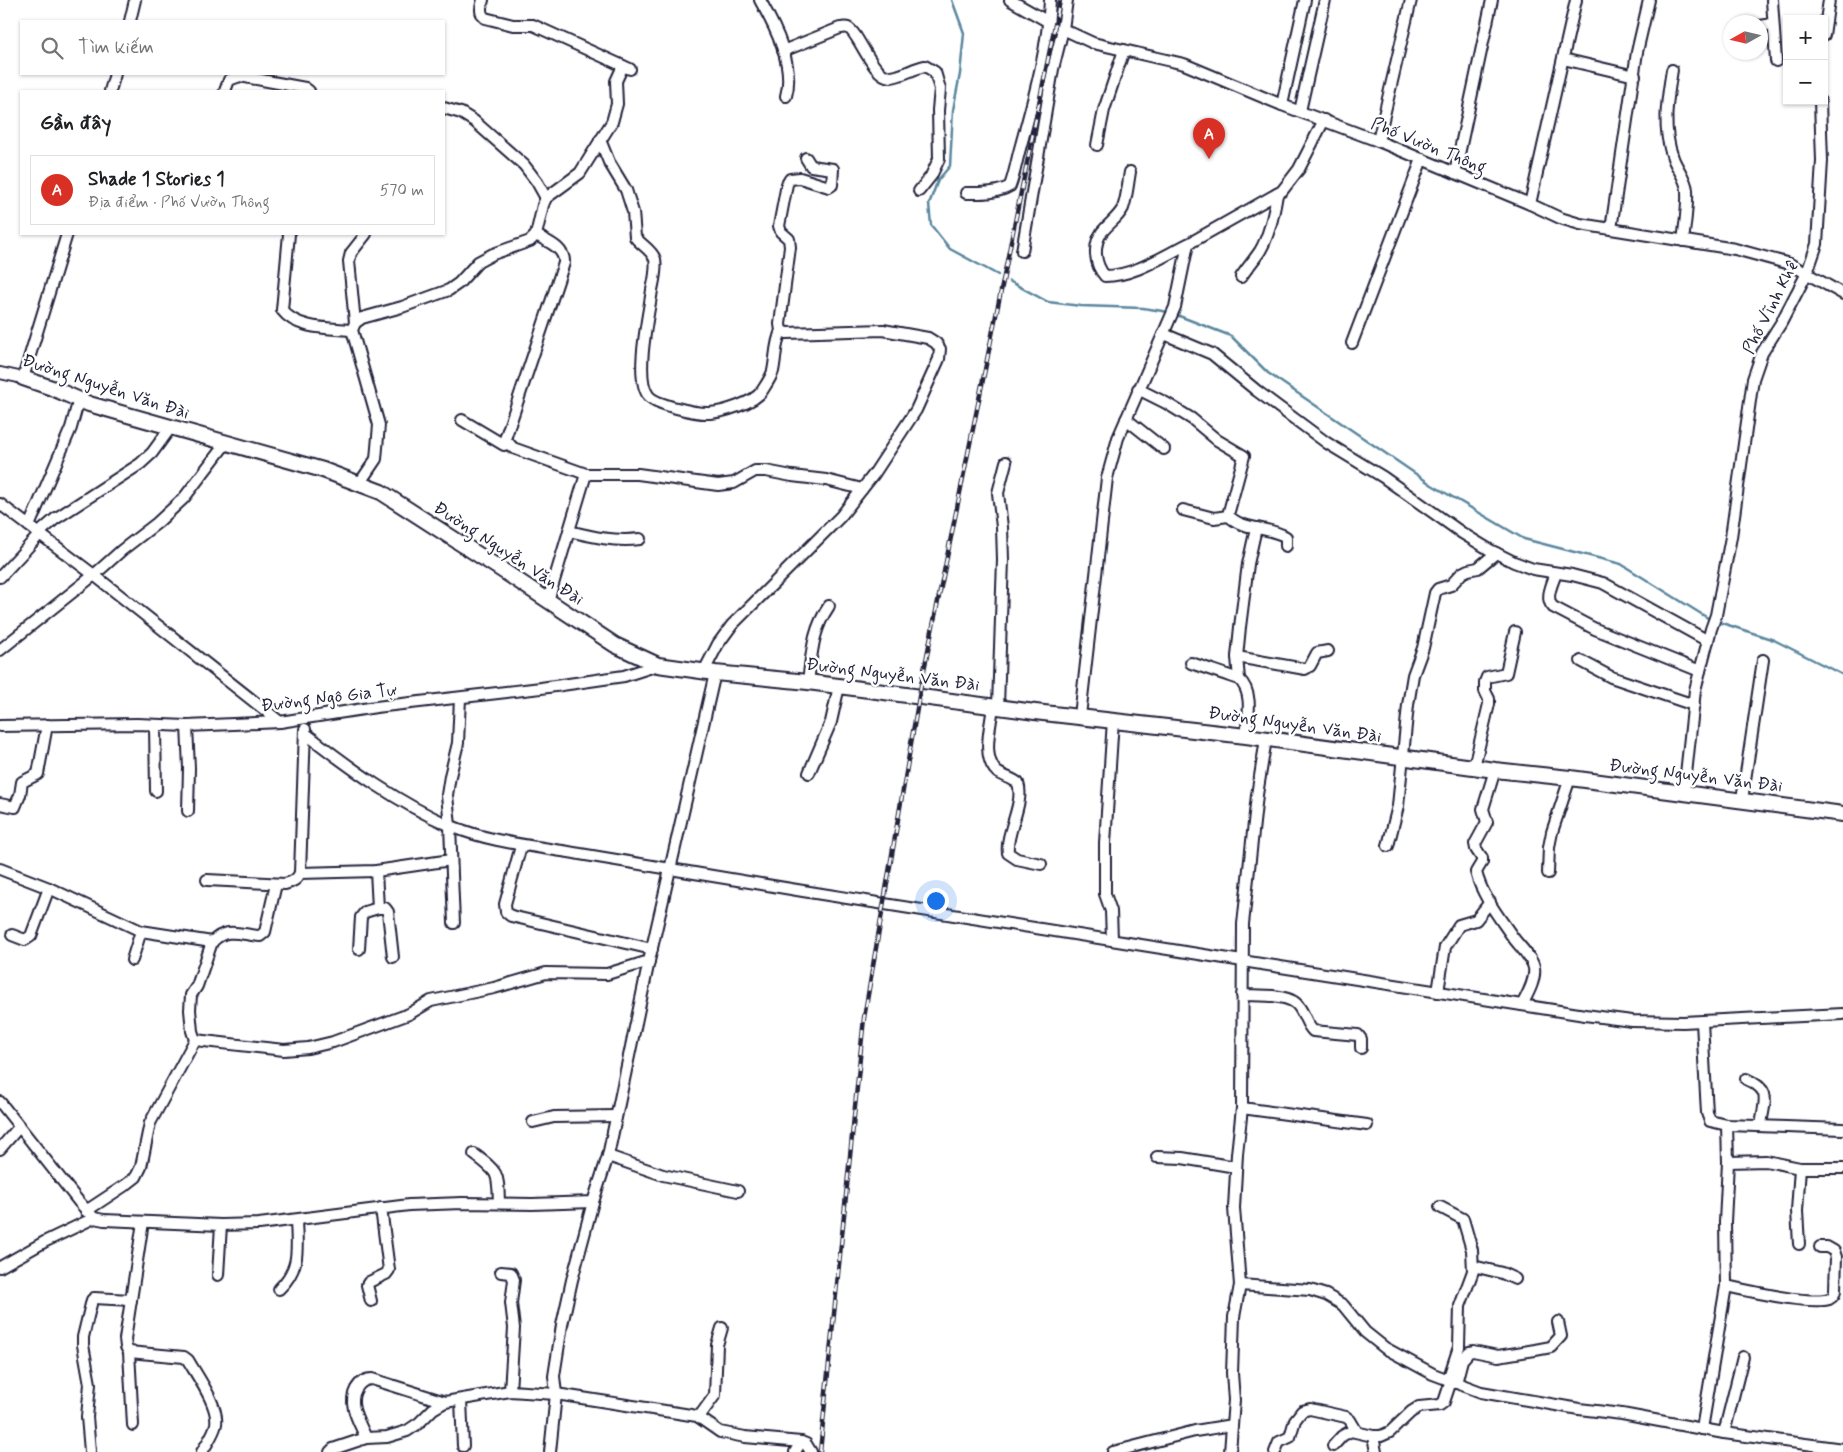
<!DOCTYPE html>
<html lang="vi">
<meta charset="utf-8">
<style>
:root{--surface:#fff;--page:#f6f6f6;--text:#202124;--muted:#757577;--line:#e0e0e0;--accent:#d93025}
body{margin:0;font-family:Mynerve,sans-serif;background:var(--page);color:var(--text)}
.controls{position:absolute;right:15px;top:15px;display:grid;overflow:hidden;border-radius:0px;box-shadow:0 1px 4px #0004}
.controls button{width:45px;height:45px;display:grid;place-items:center;padding:0;border:0;border-bottom:1px solid var(--line);background:var(--surface);color:var(--text);font:25px sans-serif}
.compass{position:absolute;left:1723px;top:15px;width:45px;height:45px;border-radius:50%;background:var(--surface);box-shadow:0 1px 4px #0004;rotate:262deg}
.you{position:absolute;left:935px;top:900px;width:18px;height:18px;margin:-12px;border:4px solid #fff;border-radius:50%;background:#1a73e8;box-shadow:0 0 0 8px #1a73e833}
.badge{display:grid;place-items:center;width:32px;height:32px;border-radius:50%;background:var(--accent);color:#fff;font-size:16px;font-weight:700}
.pin{position:absolute;translate:-50% -41px;filter:drop-shadow(0 1px 2px #0008)}
.pin::after{content:'';position:absolute;top:26px;width:18px;height:15px;background:inherit;clip-path:polygon(0 0,100% 0,50% 100%)}
.list{margin:0;padding:0;list-style:none}
h2{display:flex;justify-content:space-between;align-items:center;height:65px;margin:0;padding:0 20px;font-size:21px}
h2 small{font-size:16px;font-weight:400;color:var(--muted)}
.list li{display:grid;grid-template-columns:32px 1fr auto;gap:15px;align-items:center;box-sizing:border-box;height:70px;margin:0 10px 10px;padding:0 10px;border:1px solid var(--line);border-radius:0px}
.list b{display:block;font-size:19px;white-space:nowrap}
.list p{margin:0;font-size:16px;white-space:nowrap;color:var(--muted)}
.list em{font-size:16px;font-style:normal;color:var(--muted)}
.icon{flex:none;width:28px;height:28px;fill:none;stroke:currentColor;stroke-width:2;stroke-linecap:round;stroke-linejoin:round}
.map{position:relative;flex:none;width:1843px;height:1452px;overflow:hidden}
.search{position:absolute;background:var(--surface);box-shadow:0 1px 4px #0004;left:20px;top:20px;width:425px;height:55px;display:flex;align-items:center;gap:12px;box-sizing:border-box;padding:0 18px;border-radius:0px;color:var(--muted);font-size:19px}
.panel{position:absolute;background:var(--surface);box-shadow:0 1px 4px #0004;left:20px;top:90px;width:425px;height:145px;border-radius:0px}
.map>svg:first-child{display:block}
.lines{fill:none;stroke-linecap:round;stroke-linejoin:round}
.stream{stroke:#5a879e;stroke-width:2.5}
.street-casing{stroke:#22223b;stroke-width:14}
.secondary-casing{stroke:#22223b;stroke-width:18}
.street{stroke:#fff;stroke-width:10}
.secondary{stroke:#fff;stroke-width:14}
.rail-casing{stroke:#22223b;stroke-width:4.5}
.rail{stroke:#fff;stroke-width:2.5;stroke-dasharray:8;stroke-linecap:butt}
.labels{text-anchor:middle;stroke-width:5;stroke-linejoin:round;paint-order:stroke}
.street-label{font-size:18px;fill:#22223b;stroke:#fff}
</style>
<div class="map">
<svg width="1843" height="1452" viewBox="0 0 1843 1452">
<rect width="100%" height="100%" fill="#fff"/>
<filter id="ink" filterUnits="userSpaceOnUse"><feTurbulence type="fractalNoise" baseFrequency=".02" numOctaves="2"/><feDisplacementMap in="SourceGraphic" scale="10" xChannelSelector="R" yChannelSelector="G"/><feConvolveMatrix kernelMatrix="1 2 1 2 8 2 1 2 1" color-interpolation-filters="sRGB"/></filter>
<g filter="url(#ink)">
<g class="lines">
<g class="stream">
<polyline points="952,0 964,33 960,74 953,110 950,166 938,180 929,204 931,225 950,249 998,275"/>
<polyline points="1009,281 1048,302 1081,306 1143,308 1169,312"/>
<polyline points="1174,314 1231,336 1268,373 1432,485 1524,539 1621,564 1711,620"/>
<polyline points="1716,621 1774,640 1843,675"/>
</g>
<g class="street-casing">
<g id="street">
<path d="M 483,0 C 481,7 479,13 485,18 L 513,25 L 533,25 L 630,69"/>
<path d="M 760,0 C 775,27 795,65 786,96"/>
<polyline points="1010,0 1054,25 1093,43 1184,64 1282,105 1378,141 1530,204 1560,218 1580,224 1735,249 1790,264 1843,294"/>
<polyline points="1772,0 1776,61"/>
<polyline points="130,21 135,0"/>
<polyline points="1760,26 1773,24"/>
<polyline points="1824,35 1829,0"/>
<path d="M 783,51 L 840,28 C 843,28 845,27 848,28 C 859,33 872,77 891,77 C 902,76 914,68 925,66 L 935,72 L 940,89 L 938,110 L 939,159 L 931,176 L 919,191"/>
<polyline points="1563,59 1635,76"/>
<path d="M 1672,70 C 1667,101 1662,128 1673,158 C 1677,169 1686,178 1687,190 C 1688,207 1685,224 1683,241"/>
<polyline points="110,91 115,74"/>
<polyline points="225,91 229,80 240,76 305,88 309,91"/>
<polyline points="1282,105 1305,0"/>
<polyline points="444,108 461,113 474,121 524,165 537,182 546,198"/>
<polyline points="1300,111 1325,0"/>
<path d="M 600,140 L 609,162 L 626,190 L 633,212 L 635,237 C 641,245 651,249 655,259 C 657,269 654,280 652,290 C 649,313 634,376 648,395 C 655,405 698,414 710,413 C 723,412 754,403 762,391 C 765,386 771,378 773,371 C 776,357 775,344 781,331"/>
<polyline points="1378,141 1411,0"/>
<polyline points="1097,145 1104,110 1124,50"/>
<path d="M 1130,172 C 1128,183 1127,197 1123,208 C 1118,218 1109,223 1102,232 C 1093,245 1094,264 1105,276 C 1134,276 1163,256 1188,244"/>
<polyline points="1455,173 1492,0"/>
<path d="M 966,193 C 981,193 996,194 1010,186 C 1015,173 1017,158 1021,145 C 1034,97 1048,49 1050,0"/>
<polyline points="1530,204 1576,0"/>
<polyline points="1611,229 1637,52 1649,0"/>
<path d="M 289,234 L 282,310 C 297,330 330,328 352,330"/>
<path d="M 536,235 C 548,242 565,248 564,263 L 505,439 L 513,448 L 586,474 L 548,601"/>
<polyline points="1022,251 1053,69 1063,29 1067,0"/>
<path d="M 1241,277 C 1247,268 1254,260 1260,251 C 1270,234 1274,214 1277,194"/>
<polyline points="355,323 349,261 351,253 366,234"/>
<polyline points="1164,334 1212,354 1257,391 1327,443 1383,477 1462,533 1490,550 1514,562 1533,569 1572,575 1603,583 1708,641"/>
<polyline points="1352,343 1422,159"/>
<polyline points="0,373 23,378 67,234"/>
<path d="M 1138,389 L 1166,403 L 1192,419 L 1217,440 L 1244,456 L 1228,515 C 1242,531 1269,526 1286,537 L 1286,546"/>
<polyline points="1126,419 1164,449"/>
<polyline points="462,420 504,445 508,444"/>
<polyline points="586,474 638,474 718,485 734,483 755,471 766,471 792,476 826,480 862,489"/>
<polyline points="359,484 376,459 379,425 352,330 355,323 362,318 402,307 449,290 459,283 478,262 493,254 530,241 536,235 543,205 546,198 580,173 612,122 617,104 616,81 623,66"/>
<polyline points="0,504 94,575 280,722"/>
<polyline points="1183,510 1214,518 1228,516"/>
<polyline points="29,526 71,428 79,399"/>
<path d="M 569,531 C 593,537 615,542 640,539"/>
<polyline points="39,533 55,519 140,464 152,453 171,427"/>
<path d="M 1556,573 C 1553,583 1544,598 1553,607 L 1595,629 L 1700,671"/>
<polyline points="0,577 40,534"/>
<polyline points="0,650 94,575 122,550 157,523 184,498 226,443"/>
<polyline points="1237,657 1305,669 1310,666 1317,653 1328,651"/>
<polyline points="1581,661 1611,677 1694,705"/>
<polyline points="1191,663 1239,679"/>
<polyline points="704,671 718,644 732,625 841,516 874,474 916,410 939,359 940,349 936,343 928,338 883,330 787,333 781,331 780,324 790,247 789,239 781,232 779,226 787,184 790,179 800,178 829,187 832,185 833,169 811,166 806,158"/>
<path d="M 808,682 C 812,653 812,631 829,606"/>
<path d="M 993,706 C 991,726 981,757 997,772 C 1004,777 1012,778 1018,783 C 1025,804 1005,833 1008,853 L 1017,859 L 1041,864"/>
<polyline points="998,706 1003,560 1002,527 998,493 1006,462"/>
<polyline points="1080,716 1107,478 1118,438 1175,307 1188,244 1282,191 1299,169 1324,120"/>
<polyline points="155,725 156,791"/>
<polyline points="0,726 137,724 187,726 280,722 376,707 541,688 624,676 658,665"/>
<polyline points="187,726 189,768 188,811"/>
<path d="M 305,733 C 350,768 398,803 451,826 C 492,843 536,846 580,854 C 654,866 729,879 803,891 C 1064,933 1324,974 1585,1015 L 1632,1021 L 1683,1022 L 1843,1014"/>
<path d="M 1246,736 C 1248,717 1254,693 1239,679 L 1237,657 L 1240,627 L 1248,564 L 1256,528"/>
<polyline points="1474,767 1489,704 1489,699 1485,691 1485,682 1487,677 1506,673 1515,632"/>
<path d="M 1495,770 L 1483,809 L 1487,822 L 1475,844 L 1476,849 L 1482,858 L 1482,862 L 1476,872 C 1481,894 1499,917 1512,936 C 1518,945 1532,957 1534,968 C 1536,980 1527,995 1522,1005"/>
<polyline points="809,773 831,722 839,686"/>
<polyline points="1684,793 1695,690 1711,629 1716,615 1731,537 1753,379 1762,353 1781,323 1807,273 1817,244 1822,161 1820,101"/>
<polyline points="1742,800 1763,660"/>
<polyline points="0,804 15,807 20,795 22,782 38,774 47,725"/>
<polyline points="521,846 505,904 506,912 511,916 652,949"/>
<polyline points="1388,846 1398,806 1408,705 1413,675 1423,648 1435,593 1438,589 1451,585 1462,573 1468,570 1478,568 1496,553"/>
<polyline points="0,869 49,888 141,931 212,942 197,986 191,995 190,1010 192,1031 195,1040 150,1123 141,1167 136,1177 127,1184 86,1211"/>
<polyline points="376,871 378,908 385,908 388,912 393,957"/>
<polyline points="300,873 305,729"/>
<polyline points="1548,873 1549,847 1552,832 1570,778"/>
<path d="M 207,880 L 285,884 C 292,882 297,880 300,873 L 376,871 L 451,860"/>
<polyline points="454,923 450,826 447,795 450,776 458,743 460,698"/>
<polyline points="12,935 25,940 31,936 49,888"/>
<polyline points="1112,939 1111,911 1105,894 1105,843 1113,720"/>
<path d="M 212,942 C 227,926 241,935 260,936 L 265,932 L 276,884"/>
<polyline points="359,949 361,917 365,912 378,908"/>
<polyline points="132,960 141,931"/>
<polyline points="1438,992 1445,947 1459,925 1476,920 1490,902"/>
<path d="M 1242,995 C 1257,996 1291,993 1299,1007 C 1305,1015 1306,1024 1313,1031 L 1358,1035 L 1361,1039 L 1361,1048"/>
<polyline points="1702,1022 1707,1113 1710,1121 1727,1125 1843,1129"/>
<polyline points="195,1040 284,1050 308,1048 333,1042 409,1014 431,1001 494,988 546,973 607,974 649,961"/>
<path d="M 1746,1079 C 1773,1091 1764,1100 1761,1125"/>
<polyline points="0,1102 79,1202 94,1218 104,1220 221,1225 259,1224 409,1205 462,1203 532,1204 593,1202 608,1156 649,961 715,673"/>
<polyline points="1242,1108 1367,1125"/>
<polyline points="533,1122 554,1117 616,1116"/>
<polyline points="0,1149 19,1127"/>
<path d="M 474,1154 C 499,1173 498,1172 499,1203"/>
<polyline points="608,1156 663,1175 738,1191"/>
<polyline points="1157,1157 1182,1158 1236,1167"/>
<polyline points="1728,1162 1766,1161 1800,1168 1843,1168"/>
<polyline points="1440,1207 1463,1219 1472,1250 1473,1271 1460,1306 1459,1347 1448,1380"/>
<path d="M 143,1222 L 125,1339 L 126,1347 L 129,1352 L 184,1357 L 188,1360 C 197,1376 219,1406 216,1424 C 214,1434 207,1443 202,1452"/>
<polyline points="1799,1244 1797,1211 1800,1168"/>
<polyline points="1473,1266 1502,1273 1515,1279"/>
<polyline points="0,1267 46,1241 94,1218"/>
<polyline points="501,1272 511,1273 514,1280 511,1303 514,1328 510,1391"/>
<polyline points="218,1275 221,1225"/>
<polyline points="1240,1285 1310,1290 1326,1295 1343,1305 1365,1332 1385,1348 1433,1374 1481,1392 1579,1409 1622,1414 1724,1433 1843,1449"/>
<path d="M 1726,1286 C 1748,1291 1809,1305 1829,1299 C 1833,1297 1835,1295 1835,1290 L 1836,1257 L 1834,1251 L 1827,1247 L 1820,1247"/>
<path d="M 279,1289 C 301,1268 297,1248 296,1220"/>
<polyline points="371,1301 367,1285 369,1282 386,1274 389,1270 381,1208"/>
<polyline points="129,1352 133,1425"/>
<polyline points="1456,1383 1462,1360 1469,1352 1473,1351 1498,1356 1535,1350 1551,1347 1561,1336 1558,1322"/>
<polyline points="461,1400 463,1446"/>
<polyline points="699,1417 715,1395 717,1345 722,1328"/>
<polyline points="1702,1429 1726,1286 1725,1222 1728,1162 1727,1125"/>
<polyline points="1724,1433 1743,1357"/>
<polyline points="1373,1436 1376,1452"/>
<path d="M 366,1438 C 360,1423 347,1405 356,1389 C 360,1382 365,1379 372,1379 L 445,1402"/>
<polyline points="1333,1446 1342,1436 1351,1431 1373,1436 1381,1436 1390,1432 1411,1412 1419,1407 1440,1405 1444,1402 1451,1381"/>
<polyline points="90,1451 87,1417 90,1384 83,1345 83,1337 92,1300 94,1298 131,1300"/>
<polyline points="330,1452 333,1449 366,1438 387,1437 407,1431 419,1423 433,1409 445,1402 510,1391 556,1394 697,1416 720,1432 745,1437 801,1442 806,1444 811,1452"/>
<polyline points="550,1452 556,1394 554,1376 562,1325 572,1280 593,1202"/>
<polyline points="795,1452 801,1442"/>
<polyline points="1113,1452 1195,1431 1232,1425"/>
<polyline points="1230,1452 1234,1400 1232,1373 1234,1317 1240,1285 1234,1208 1237,1154 1242,1108 1243,924 1257,795 1266,739"/>
<polyline points="1275,1452 1279,1442 1290,1437 1295,1420 1302,1411 1310,1409 1346,1417 1350,1420 1357,1432"/>
</g>
</g>
<g class="secondary-casing">
<polyline id="secondary" points="23,378 52,388 89,404 323,470 381,492 502,570 615,645 658,665 715,673 808,682 1035,712 1246,736 1495,770 1570,778 1843,814"/>
</g>
<use href="#street" class="street"/>
<use href="#secondary" class="secondary"/>
<g class="rail-casing">
<polyline id="rail" points="820,1452 864,1018 921,685 1060,0"/>
</g>
<use href="#rail" class="rail"/>
</g>
</g>
<g class="labels">
<g class="street-label">
<text transform="translate(1429 145) rotate(22)" y="6">Phố Vườn Thông</text>
<text transform="translate(1770 307) rotate(-63)" y="6">Phố Vĩnh Khê</text>
<text transform="translate(106 386) rotate(18)" y="6">Đường Nguyễn Văn Đài</text>
<text transform="translate(509 553) rotate(33)" y="6">Đường Nguyễn Văn Đài</text>
<text transform="translate(893 674) rotate(7)" y="6">Đường Nguyễn Văn Đài</text>
<text transform="translate(329 697) rotate(-7)" y="6">Đường Ngô Gia Tự</text>
<text transform="translate(1295 724) rotate(8)" y="6">Đường Nguyễn Văn Đài</text>
<text transform="translate(1696 775) rotate(7)" y="6">Đường Nguyễn Văn Đài</text>
</g>
</g>
</svg>
<div class="controls">
<button>+</button>
<button>−</button>
</div>
<svg class="compass" viewBox="-18 -18 36 36"><path d="M0-13l5 13h-10z" fill="#e53935"/><path d="M0 13l5-13h-10z" fill="#757577"/></svg>
<div class="you"></div>
<div class="pin badge" style="left:1209px;top:159px">A</div>
<div class="search"><svg class="icon" aria-label="search" viewBox="0 0 24 24"><circle cx="10" cy="10" r="6"/><path d="M15 15l6 6"/></svg>Tìm kiếm</div>
<section class="panel">
<h2>Gần đây<small></small></h2>
<ul class="list">
<li><span class="badge">A</span><div><b>Shade 1 Stories 1</b><p>Địa điểm · Phố Vườn Thông</p></div><em>570 m</em></li>
</ul>
</section>
</div>
